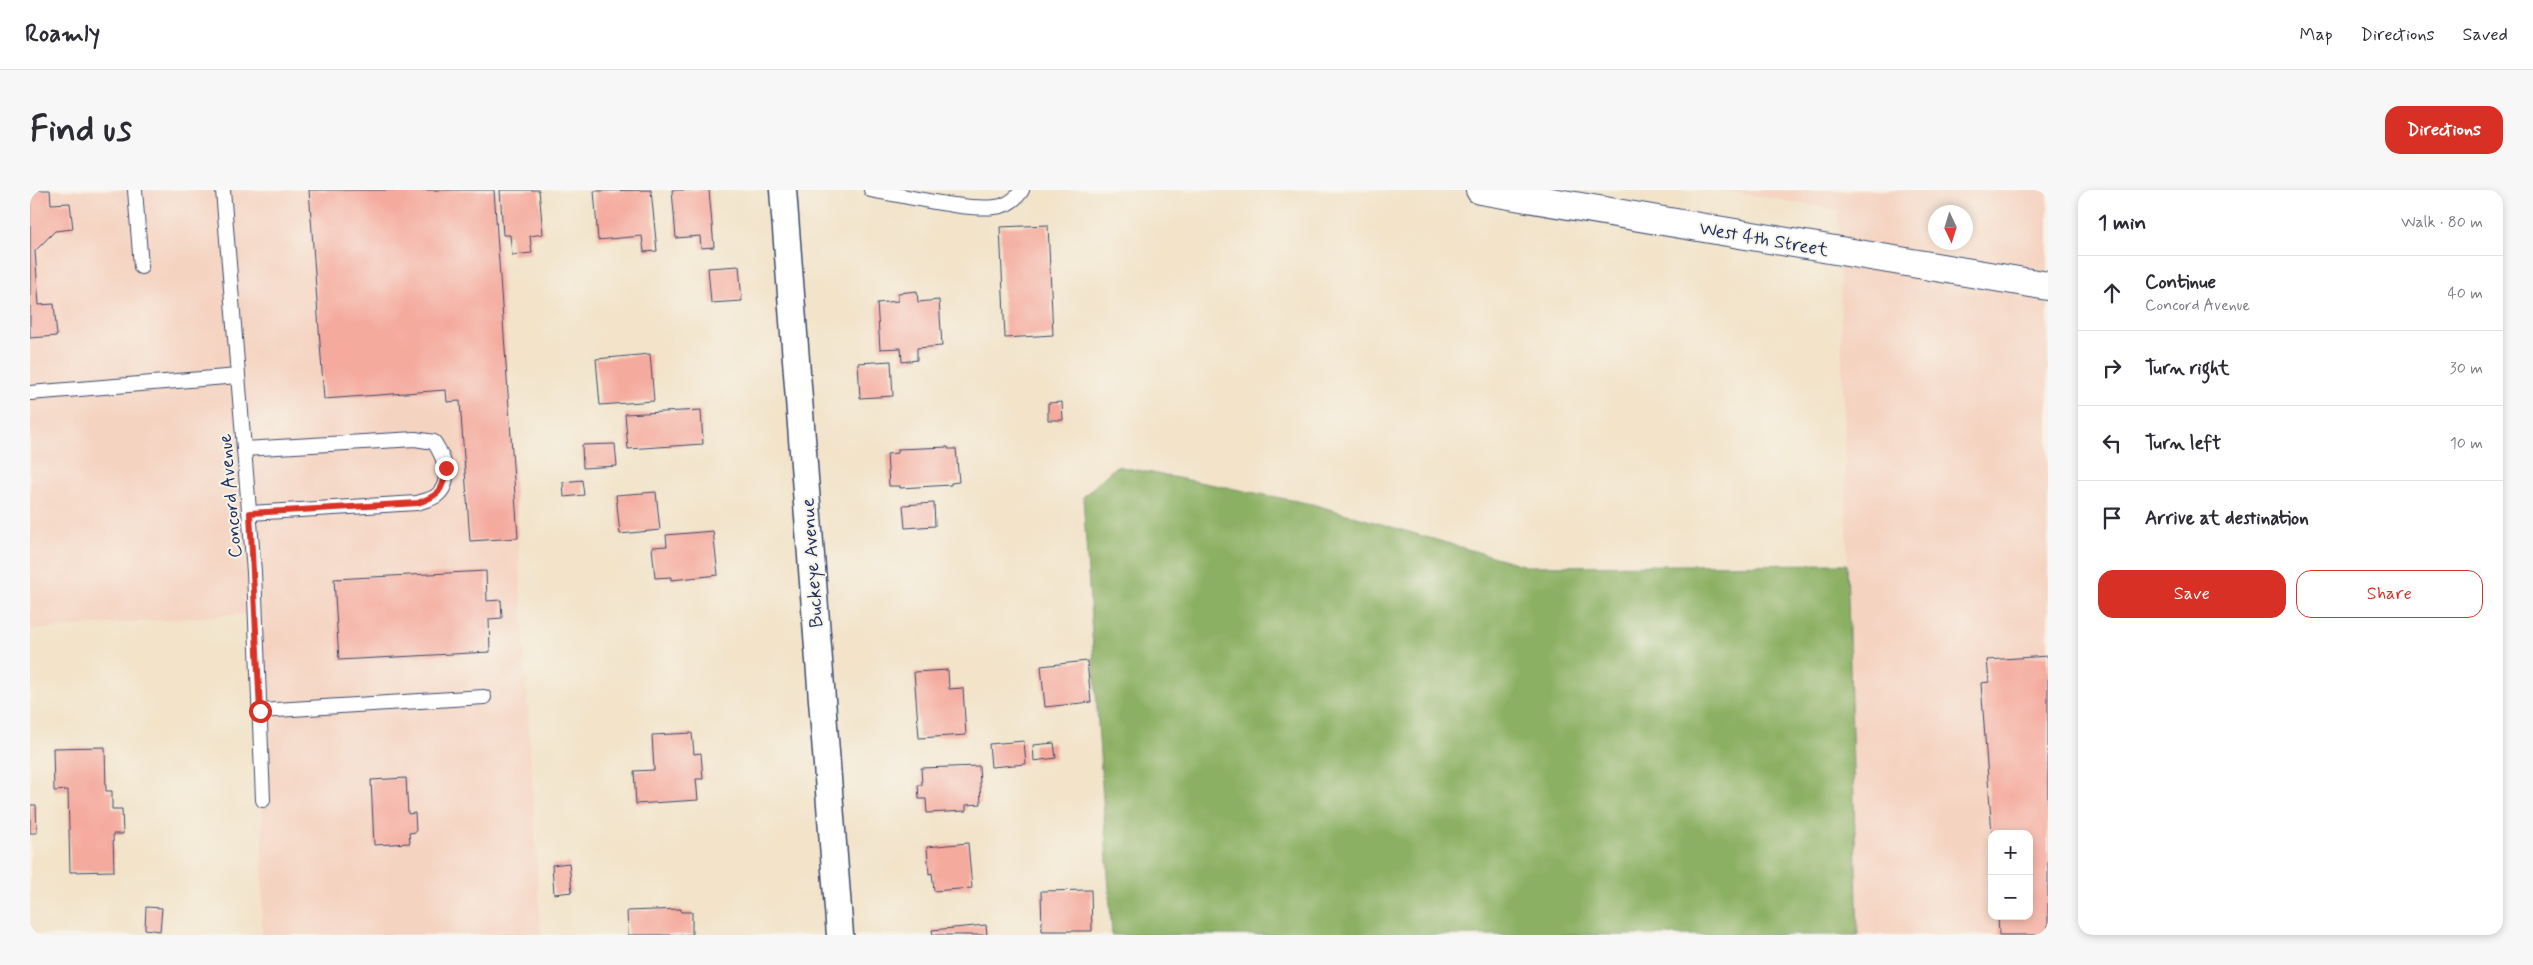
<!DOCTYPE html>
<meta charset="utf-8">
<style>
:root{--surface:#fff;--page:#f7f7f7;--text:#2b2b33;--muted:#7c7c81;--line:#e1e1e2;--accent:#d93025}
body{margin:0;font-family:Mynerve,sans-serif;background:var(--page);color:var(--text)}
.controls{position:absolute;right:15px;bottom:15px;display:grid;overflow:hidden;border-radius:10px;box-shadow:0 2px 8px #0003}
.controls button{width:45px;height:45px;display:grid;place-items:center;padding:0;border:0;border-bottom:1px solid var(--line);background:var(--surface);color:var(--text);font:25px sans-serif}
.compass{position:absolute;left:1898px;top:15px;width:45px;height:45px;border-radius:50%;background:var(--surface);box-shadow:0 2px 8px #0003;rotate:176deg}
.stop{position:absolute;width:15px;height:15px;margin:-11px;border:4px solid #d93025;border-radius:50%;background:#fff}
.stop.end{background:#d93025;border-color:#fff;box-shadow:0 1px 5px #0008}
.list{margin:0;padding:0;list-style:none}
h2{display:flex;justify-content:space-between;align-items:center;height:65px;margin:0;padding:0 20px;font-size:21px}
h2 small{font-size:16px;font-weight:400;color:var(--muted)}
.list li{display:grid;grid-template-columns:32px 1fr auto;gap:15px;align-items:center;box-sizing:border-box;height:75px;padding:0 20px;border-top:1px solid var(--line)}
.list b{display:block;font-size:19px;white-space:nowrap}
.list p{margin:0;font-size:16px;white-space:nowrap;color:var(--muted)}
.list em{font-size:16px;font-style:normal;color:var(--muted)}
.actions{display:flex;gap:10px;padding:15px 20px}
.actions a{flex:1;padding:11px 0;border:1px solid var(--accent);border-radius:15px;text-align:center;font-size:18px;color:var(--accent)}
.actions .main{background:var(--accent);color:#fff}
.icon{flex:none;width:28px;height:28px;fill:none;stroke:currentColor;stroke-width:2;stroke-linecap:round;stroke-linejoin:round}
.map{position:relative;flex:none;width:2018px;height:745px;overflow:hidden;border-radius:15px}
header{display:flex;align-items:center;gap:30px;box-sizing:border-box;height:70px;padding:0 25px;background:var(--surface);border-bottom:1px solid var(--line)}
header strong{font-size:24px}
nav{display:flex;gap:28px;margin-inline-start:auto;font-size:18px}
.intro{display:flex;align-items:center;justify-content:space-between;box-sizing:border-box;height:120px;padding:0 30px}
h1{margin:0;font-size:35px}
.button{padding:12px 22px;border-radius:15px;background:var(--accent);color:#fff;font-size:18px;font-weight:700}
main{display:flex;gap:30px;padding:0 30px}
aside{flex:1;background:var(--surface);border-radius:15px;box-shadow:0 2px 8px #0003}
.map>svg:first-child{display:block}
.built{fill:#f5d3c1;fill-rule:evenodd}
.forest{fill:#8cb064;stroke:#547061}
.building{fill:#f5aa9e}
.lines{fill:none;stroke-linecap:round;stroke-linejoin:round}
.service-casing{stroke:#3b4a6e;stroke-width:16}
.minor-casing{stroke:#3b4a6e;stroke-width:29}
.secondary-casing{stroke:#3b4a6e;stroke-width:30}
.service{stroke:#fff;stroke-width:14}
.minor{stroke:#fff;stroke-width:26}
.secondary{stroke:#fff;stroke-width:28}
.route{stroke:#d93025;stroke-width:6}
.labels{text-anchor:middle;stroke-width:4;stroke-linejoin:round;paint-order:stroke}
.street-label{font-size:19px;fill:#1b2f5e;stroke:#f7f3e8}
</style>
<header>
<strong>Roamly</strong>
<nav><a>Map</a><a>Directions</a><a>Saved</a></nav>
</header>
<div class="intro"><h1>Find us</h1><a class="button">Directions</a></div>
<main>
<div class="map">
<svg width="2018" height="745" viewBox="0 0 2018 745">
<rect width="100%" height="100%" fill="#f7f3e8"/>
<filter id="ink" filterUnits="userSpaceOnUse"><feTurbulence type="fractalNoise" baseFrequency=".02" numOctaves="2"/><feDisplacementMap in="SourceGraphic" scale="10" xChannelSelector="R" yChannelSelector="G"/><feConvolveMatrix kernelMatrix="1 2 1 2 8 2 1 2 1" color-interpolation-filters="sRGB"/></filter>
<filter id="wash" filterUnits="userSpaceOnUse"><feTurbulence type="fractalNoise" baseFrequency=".0096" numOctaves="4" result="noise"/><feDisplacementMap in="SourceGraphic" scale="20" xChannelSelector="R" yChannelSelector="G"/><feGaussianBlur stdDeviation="1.12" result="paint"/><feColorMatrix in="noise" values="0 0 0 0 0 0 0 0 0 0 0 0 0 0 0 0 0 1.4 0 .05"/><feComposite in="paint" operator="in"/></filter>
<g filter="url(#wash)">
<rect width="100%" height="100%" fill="#f2e3c9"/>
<g class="built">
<polygon points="0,0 468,0 511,745 232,745 233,610 227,423 0,440"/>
<path d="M 1691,0 L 2018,0 L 2018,745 L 1828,745 L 1808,20 ZM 1906,22 L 1936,22 L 1936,52 L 1906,52 ZM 1962,644 L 1999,644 L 1999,726 L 1962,726 Z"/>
</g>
<polygon class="forest" points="1086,276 1282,314 1496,376 1817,374 1828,745 1082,745 1053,307"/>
<g id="blocks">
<g class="building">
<polygon points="0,0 20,0 21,14 40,13 43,39 25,41 5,61 9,115 24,114 27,146 0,148"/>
<polygon points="279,0 464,0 488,348 440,351 430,211 417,212 416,200 294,209"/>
<polygon points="470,0 509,0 513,44 500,46 502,63 482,65 480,45 473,45"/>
<polygon points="621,0 627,61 614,62 612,46 568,50 564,1"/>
<polygon points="642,0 679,0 684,57 671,58 670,46 646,48"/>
<polygon points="1018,35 1023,145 975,148 970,37"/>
<polygon points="709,76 712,111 681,113 678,78"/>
<polygon points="887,101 888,112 909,110 912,156 887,158 887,170 872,172 871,158 850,159 847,113 868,111 868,103"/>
<polygon points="620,164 624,211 570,215 566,169"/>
<polygon points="861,171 863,206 830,208 828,173"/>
<polygon points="1032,212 1033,230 1018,230 1018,213"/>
<polygon points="671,220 673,254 598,259 595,224"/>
<polygon points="585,254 587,276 553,278 552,255"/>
<polygon points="918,257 918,259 926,259 929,292 921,293 921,295 870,298 870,296 859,296 857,264 868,263 868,259"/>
<polygon points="552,290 554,305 534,307 533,292"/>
<polygon points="626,302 630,340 590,344 586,305"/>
<polygon points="904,313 905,336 875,338 873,315"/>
<polygon points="683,341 688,385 641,390 641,387 625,388 622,357 637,356 636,345"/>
<polygon points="456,381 457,411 471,410 472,428 459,429 460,462 309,470 304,389"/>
<polygon points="2018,466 2018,745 1969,745 1968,726 1999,726 1999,644 1962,644 1951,493 1959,492 1957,470"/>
<polygon points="1057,471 1061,512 1015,517 1011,476"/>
<polygon points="918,480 919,499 933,498 936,545 889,548 884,482"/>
<polygon points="662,543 664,564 671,563 673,589 666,589 668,610 606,614 604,581 624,580 622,545"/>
<polygon points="994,551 996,574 961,577 959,554"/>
<polygon points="1024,553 1026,568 1004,571 1003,555"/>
<polygon points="75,557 76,601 82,601 82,619 92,619 93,644 83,644 84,681 40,682 38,600 24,601 23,558"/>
<polygon points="949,576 951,614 936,615 936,621 897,623 896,609 889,609 888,595 892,595 891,578"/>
<polygon points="376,588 378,624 385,623 386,642 379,643 380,653 344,655 341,590"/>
<polygon points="0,615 6,615 7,643 0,643"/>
<polygon points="938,653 942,698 904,701 902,683 899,684 897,657"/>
<polygon points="539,673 542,702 524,704 522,675"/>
<polygon points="1061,700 1062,741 1012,741 1011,701"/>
<polygon points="116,717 132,718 130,741 115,739"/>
<polygon points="651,719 651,722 662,722 662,745 598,745 597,721"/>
<polygon points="956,735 957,745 903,745 902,740"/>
</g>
</g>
</g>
<g filter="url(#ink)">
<use href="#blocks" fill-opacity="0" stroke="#3b4a6e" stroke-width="1"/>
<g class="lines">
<g class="service-casing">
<g id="service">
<polyline points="105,0 111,77"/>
<polyline points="193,0 224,382 233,610"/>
<path d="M 841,0 C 871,5 944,23 971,16 C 979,14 988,7 992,0"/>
<polyline points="0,203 208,186"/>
<path d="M 214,259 L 385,249 L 404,252 C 414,267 424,292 406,306 C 402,309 393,311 387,313 L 220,323"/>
<polyline points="230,521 454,507"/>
</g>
</g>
<g class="minor-casing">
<polyline id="minor" points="753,0 810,745"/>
</g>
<g class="secondary-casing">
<polyline id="secondary" points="1450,0 2018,96"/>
</g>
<use href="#service" class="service"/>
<use href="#minor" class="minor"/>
<use href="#secondary" class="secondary"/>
</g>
</g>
<g class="lines" filter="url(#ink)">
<path class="route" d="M 230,521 L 220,323 L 388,313 C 409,305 413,302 416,278"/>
</g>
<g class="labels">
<g class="street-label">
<text transform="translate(1734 48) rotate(10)" y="7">West 4th Street</text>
<text transform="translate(199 306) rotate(-95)" y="7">Concord Avenue</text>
<text transform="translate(781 373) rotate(-94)" y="7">Buckeye Avenue</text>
</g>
</g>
</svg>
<div class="controls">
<button>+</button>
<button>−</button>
</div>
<svg class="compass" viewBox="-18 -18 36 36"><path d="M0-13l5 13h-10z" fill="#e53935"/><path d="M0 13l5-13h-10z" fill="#7c7c81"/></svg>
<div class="stop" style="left:230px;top:521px"></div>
<div class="stop end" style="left:416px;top:278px"></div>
</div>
<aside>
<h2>1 min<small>Walk · 80 m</small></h2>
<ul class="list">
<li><svg class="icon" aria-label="ahead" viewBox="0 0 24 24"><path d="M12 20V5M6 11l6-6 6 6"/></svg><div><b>Continue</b><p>Concord Avenue</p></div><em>40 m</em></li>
<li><svg class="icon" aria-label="right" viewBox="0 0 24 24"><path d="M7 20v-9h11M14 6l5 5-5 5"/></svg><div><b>Turn right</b></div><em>30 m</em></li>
<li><svg class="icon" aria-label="left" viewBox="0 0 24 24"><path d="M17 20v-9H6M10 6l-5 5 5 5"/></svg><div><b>Turn left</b></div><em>10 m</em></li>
<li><svg class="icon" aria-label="arrive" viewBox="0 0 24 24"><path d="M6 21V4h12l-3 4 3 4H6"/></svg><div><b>Arrive at destination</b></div></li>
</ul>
<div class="actions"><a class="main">Save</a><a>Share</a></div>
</aside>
</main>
